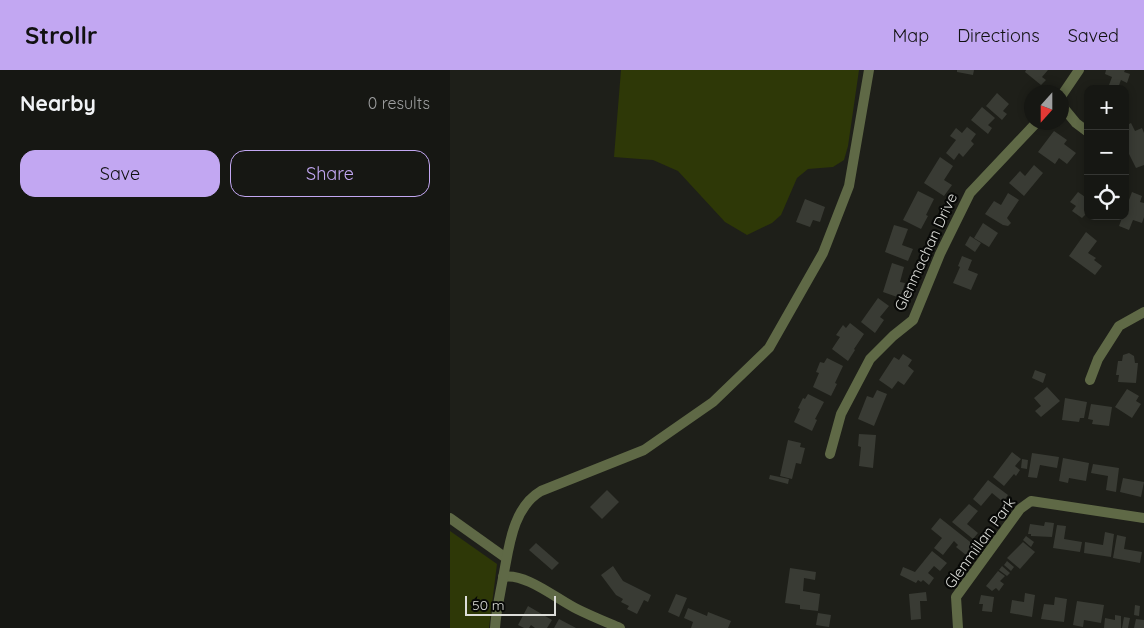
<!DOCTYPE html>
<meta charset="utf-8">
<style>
:root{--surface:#161713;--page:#232421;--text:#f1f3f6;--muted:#9e9fa0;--line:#353633;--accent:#c2a7f2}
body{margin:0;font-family:Quicksand,sans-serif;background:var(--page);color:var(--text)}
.controls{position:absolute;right:15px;top:15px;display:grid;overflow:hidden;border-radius:10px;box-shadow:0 2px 8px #0003}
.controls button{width:45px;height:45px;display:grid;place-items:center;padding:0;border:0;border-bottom:1px solid var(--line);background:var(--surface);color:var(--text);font:25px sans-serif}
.compass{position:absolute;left:574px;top:15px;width:45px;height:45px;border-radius:50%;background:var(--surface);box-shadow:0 2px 8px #0003;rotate:201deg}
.scale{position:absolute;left:15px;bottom:12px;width:91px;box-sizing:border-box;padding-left:5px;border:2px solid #dcddd9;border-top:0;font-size:14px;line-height:18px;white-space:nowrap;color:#dcddd9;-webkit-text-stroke:4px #080907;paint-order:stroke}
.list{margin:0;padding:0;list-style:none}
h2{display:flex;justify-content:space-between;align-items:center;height:65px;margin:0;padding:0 20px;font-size:21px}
h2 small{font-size:16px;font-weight:400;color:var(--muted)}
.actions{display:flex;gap:10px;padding:15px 20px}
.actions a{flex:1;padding:11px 0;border:1px solid var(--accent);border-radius:15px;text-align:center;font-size:18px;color:var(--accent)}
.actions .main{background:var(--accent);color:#111}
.icon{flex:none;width:28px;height:28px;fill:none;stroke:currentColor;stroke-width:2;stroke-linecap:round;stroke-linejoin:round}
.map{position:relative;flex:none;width:694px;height:558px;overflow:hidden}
header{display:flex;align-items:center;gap:30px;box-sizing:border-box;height:70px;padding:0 25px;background:var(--accent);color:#111}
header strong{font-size:24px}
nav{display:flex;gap:28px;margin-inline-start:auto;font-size:18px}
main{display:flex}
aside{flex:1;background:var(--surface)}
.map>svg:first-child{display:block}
.green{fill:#2e3807}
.building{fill:#393b34}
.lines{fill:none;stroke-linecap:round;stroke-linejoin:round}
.minor{stroke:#5f6946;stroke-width:10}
.labels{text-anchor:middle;stroke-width:4.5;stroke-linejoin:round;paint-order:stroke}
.street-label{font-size:15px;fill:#dcddd9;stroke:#080907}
</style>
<header>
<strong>Strollr</strong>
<nav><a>Map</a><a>Directions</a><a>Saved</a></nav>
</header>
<main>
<aside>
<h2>Nearby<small>0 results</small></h2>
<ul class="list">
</ul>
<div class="actions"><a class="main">Save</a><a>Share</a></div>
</aside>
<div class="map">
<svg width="694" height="558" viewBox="0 0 694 558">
<rect width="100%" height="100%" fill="#1e1f19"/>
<g class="green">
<polygon points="171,0 409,0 398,76 394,90 383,97 358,99 347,108 331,145 322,153 297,165 275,152 228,101 203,90 164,87"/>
<polygon points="0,461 47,494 39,558 0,558"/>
</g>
<g class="building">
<polygon points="507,0 524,0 523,5 507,2"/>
<polygon points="576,0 598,0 592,7 596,10 591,15 575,2"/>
<polygon points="656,0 675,0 674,2 680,4 677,13 671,10 668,18 659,15 662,7 655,4"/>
<polygon points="547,23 559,34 553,41 557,44 552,50 536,36"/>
<polygon points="532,37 545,48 538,55 542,58 538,64 521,50"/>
<polygon points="681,53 685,61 692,58 694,63 694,95 686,98 675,76 675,56"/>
<polygon points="517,57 526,64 521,71 524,74 513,87 509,83 504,90 496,83 506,70 500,66 506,58 512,63"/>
<polygon points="604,61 617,70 614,74 626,83 617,94 609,88 605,94 588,82"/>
<polygon points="490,87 503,96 494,110 502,115 494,126 474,113"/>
<polygon points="584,95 593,103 574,126 559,113 570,101 575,106"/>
<polygon points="468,121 484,129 476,145 478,146 471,159 453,150"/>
<polygon points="628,122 638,129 638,145 636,144 632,148 622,141 626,136 620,132"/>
<polygon points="682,122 692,126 690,132 694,133 694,147 692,153 683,150 679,160 669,156 672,148 668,147 675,146 675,129 679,130"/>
<polygon points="558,123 569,130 557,148 561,153 558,156 553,155 535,144 544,131 551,135"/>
<polygon points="355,129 375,137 370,152 363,150 360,157 346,152"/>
<polygon points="533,153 548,163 539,177 524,168"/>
<polygon points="444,155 458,159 452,175 463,179 458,191 435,182"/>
<polygon points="636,162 647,171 638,183 646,188 644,190 652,196 645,205 619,186"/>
<polygon points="520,166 531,173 525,182 515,175"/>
<polygon points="512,186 522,190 518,200 528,204 521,220 503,213 510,197 508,196"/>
<polygon points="442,193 454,197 450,212 455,213 450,228 433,222"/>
<polygon points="428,228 439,236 430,247 434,250 425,263 411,252"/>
<polygon points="400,253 414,264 404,279 405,280 398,291 382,279 390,267 386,265 393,255 396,258"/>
<polygon points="679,283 684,286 685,293 688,293 686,313 668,312 669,305 666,305 668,291 672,291 673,285"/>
<polygon points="453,284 462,290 458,296 464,301 454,315 448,311 442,319 429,310 444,287 449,290"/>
<polygon points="377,288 393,296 385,313 387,314 381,326 363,317 369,303 366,302 370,292 374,293"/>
<polygon points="585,300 596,304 593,313 582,308"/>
<polygon points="597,317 610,331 591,347 585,341 591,336 584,328"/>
<polygon points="677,319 689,326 686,331 691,334 682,348 665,337"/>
<polygon points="427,320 437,324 424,356 408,349 417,326 423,328"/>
<polygon points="358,324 374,332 365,349 367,350 362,361 344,352 350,339 348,338 353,328 355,329"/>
<polygon points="615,328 637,332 634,348 630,348 629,352 612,350"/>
<polygon points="641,334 662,337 659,356 642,354 643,350 638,349"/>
<polygon points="409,364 426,365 423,398 409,396 411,377 408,376"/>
<polygon points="338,370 351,373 350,377 355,378 351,394 346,393 342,409 330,406"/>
<polygon points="562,382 571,389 565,396 570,400 566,406 564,404 554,416 543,407"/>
<polygon points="582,383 609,387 607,398 590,395 587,408 578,407"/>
<polygon points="613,388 639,393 636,411 619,408 618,413 609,411"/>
<polygon points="572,389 578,390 577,399 571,398"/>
<polygon points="643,394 669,398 666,422 656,420 658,406 641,403"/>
<polygon points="320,405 339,409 338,414 319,409"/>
<polygon points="673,408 694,412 691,427 670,422"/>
<polygon points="538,410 558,425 553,432 542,423 531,436 523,429"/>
<polygon points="157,420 169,432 152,449 140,437"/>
<polygon points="519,434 528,441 517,454 528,463 523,469 502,452"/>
<polygon points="490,448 524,475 516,485 506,477 508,475 504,471 493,485 484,478 492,468 481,459"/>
<polygon points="595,452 604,453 602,467 581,466 581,464 578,464 580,454 594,456"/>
<polygon points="607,455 616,456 614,469 632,472 630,482 603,478"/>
<polygon points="655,462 664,464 661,487 634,483 635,472 653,475"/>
<polygon points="667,465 676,467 674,479 692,482 690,493 663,488"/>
<polygon points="576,466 584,472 581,477 573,470"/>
<polygon points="573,472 585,482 570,499 557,488"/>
<polygon points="86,473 109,493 102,500 79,480"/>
<polygon points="482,481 497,493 490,501 484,496 478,503 484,508 479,515 473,510 471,512 468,510 466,513 450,505 453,497 465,502"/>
<polygon points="557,491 564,497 561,501 554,495"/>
<polygon points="163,496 173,511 201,525 198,532 194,530 187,544 177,539 179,536 171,532 173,529 166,525 151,505"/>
<polygon points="552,496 560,503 557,506 549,500"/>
<polygon points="340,498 366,502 365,510 354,508 353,521 370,524 368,541 350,539 350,535 335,533"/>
<polygon points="548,501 555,506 550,511 554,514 549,521 546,518 542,521 536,516"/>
<polygon points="476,522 477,531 470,531 471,549 461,550 459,524"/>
<polygon points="575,523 585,525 582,547 560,543 562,530 574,532"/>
<polygon points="226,524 237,528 229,547 218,542"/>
<polygon points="531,525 544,527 542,542 532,541 533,534 529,534"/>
<polygon points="605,527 617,529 614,552 591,549 594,534 604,535"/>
<polygon points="627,531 654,535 651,553 634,550 633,557 623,555"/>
<polygon points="685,535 690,536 689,546 684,545"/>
<polygon points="78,536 102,550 97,558 85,558 81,555 79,558 74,558 68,555"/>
<polygon points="238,538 257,546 258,542 281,551 278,558 241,558 243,552 234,548"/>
<polygon points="368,543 381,545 379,557 366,555"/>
<polygon points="665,545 671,546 671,558 654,558 655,548 665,550"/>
<polygon points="674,547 680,548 678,558 672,558"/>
<polygon points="109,549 126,558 104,558"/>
<polygon points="686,549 694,550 694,558 684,558"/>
</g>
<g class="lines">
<g class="minor">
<polyline points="612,25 629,0"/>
<polyline points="612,36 626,53 638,62"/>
<polyline points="640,310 648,289 669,256 694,242"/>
<polyline points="380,384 391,344 420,289 443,266 463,250 490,184 520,123 587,52"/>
<polyline points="0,448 56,488"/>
<path d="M 53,507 C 75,502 108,530 127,539 C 141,546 156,552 170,558"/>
<path d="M 45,558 C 46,541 50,525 53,508 C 59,478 62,438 91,421 L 194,380 L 263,332 L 319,278 L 373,183 L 399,116 L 419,0"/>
<polyline points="508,558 506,527 570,439 581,431 694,448"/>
</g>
</g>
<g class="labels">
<g class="street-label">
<text transform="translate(476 182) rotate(-65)" y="5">Glenmachan Drive</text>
<text transform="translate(530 473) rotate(-54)" y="5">Glenmillan Park</text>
</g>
</g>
</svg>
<div class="controls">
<button>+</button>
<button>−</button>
<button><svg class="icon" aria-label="locate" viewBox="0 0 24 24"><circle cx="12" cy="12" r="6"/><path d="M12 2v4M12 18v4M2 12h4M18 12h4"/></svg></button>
</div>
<svg class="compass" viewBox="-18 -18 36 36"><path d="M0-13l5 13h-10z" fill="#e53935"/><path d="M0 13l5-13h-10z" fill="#9e9fa0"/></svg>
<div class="scale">50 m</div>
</div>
</main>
